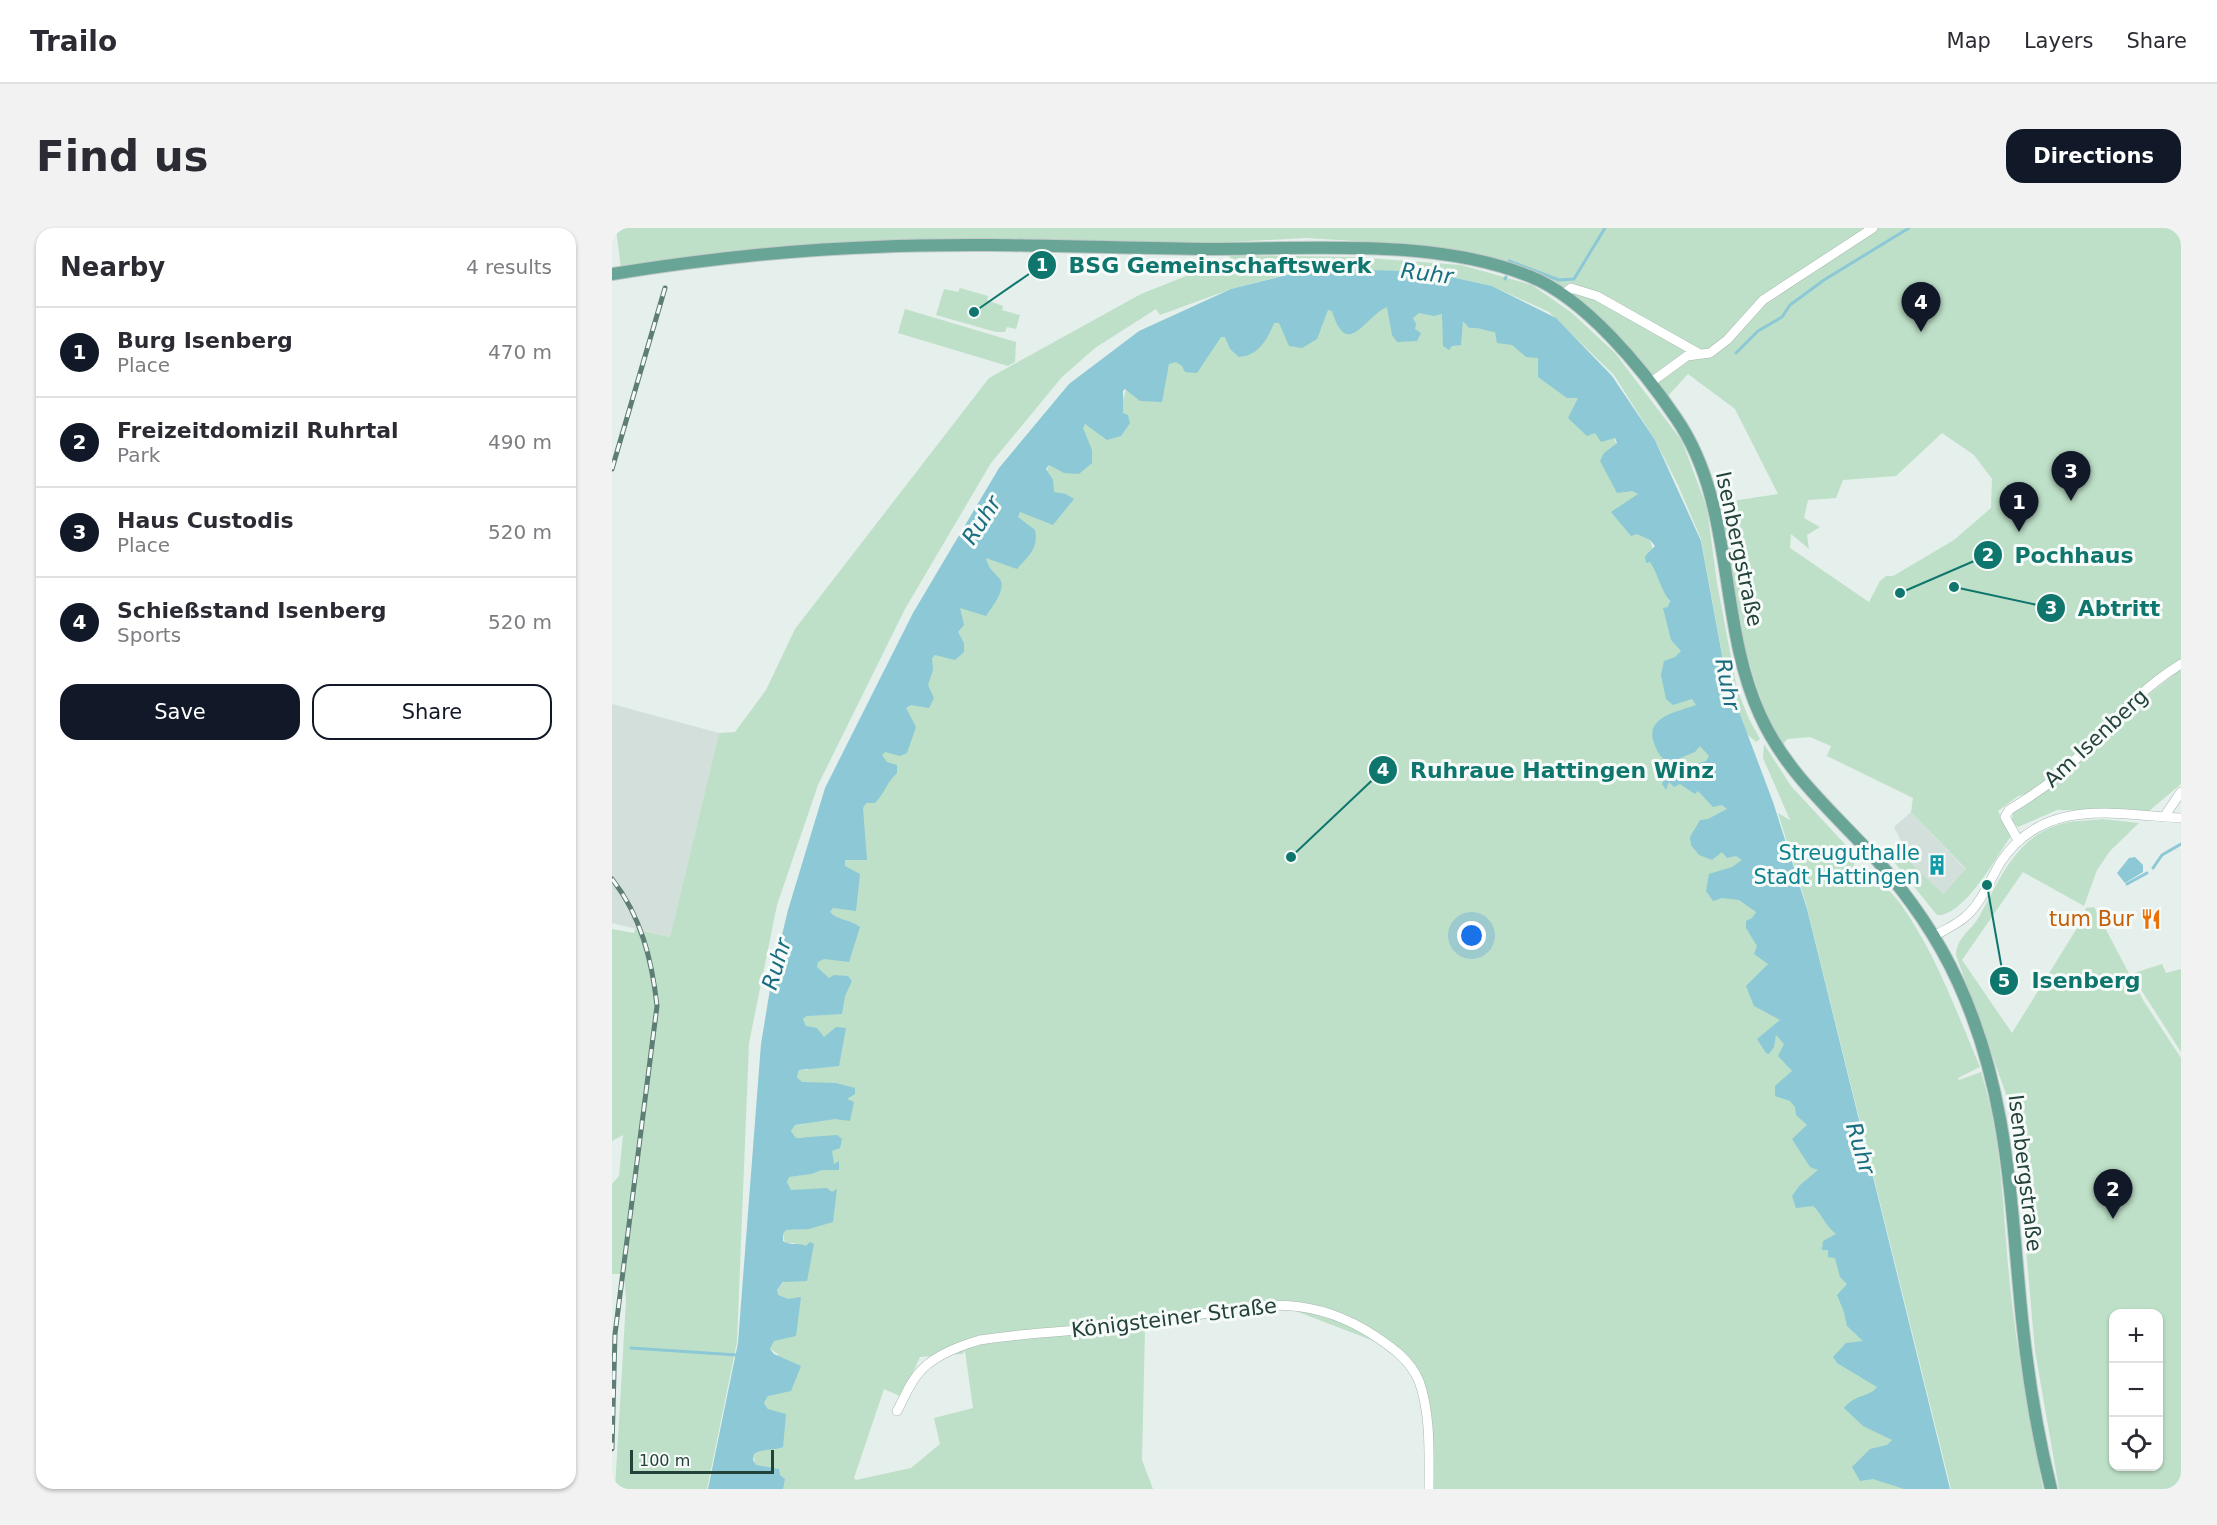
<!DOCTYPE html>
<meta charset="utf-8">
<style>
:root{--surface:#fff;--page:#f2f2f3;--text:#2b2b33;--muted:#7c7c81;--line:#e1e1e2;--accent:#111827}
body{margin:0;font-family:"DejaVu Sans",sans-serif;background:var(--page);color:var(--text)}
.controls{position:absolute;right:18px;bottom:18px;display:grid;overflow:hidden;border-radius:12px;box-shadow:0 2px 4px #0004}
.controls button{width:54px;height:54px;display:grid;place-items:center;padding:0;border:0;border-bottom:2px solid var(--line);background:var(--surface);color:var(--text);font:30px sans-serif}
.scale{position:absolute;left:18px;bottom:15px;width:144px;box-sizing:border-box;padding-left:6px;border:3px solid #23423a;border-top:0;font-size:16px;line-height:21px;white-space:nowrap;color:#23423a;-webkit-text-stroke:4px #f6fbf9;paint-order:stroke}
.you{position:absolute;left:860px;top:708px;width:21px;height:21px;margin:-15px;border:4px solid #fff;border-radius:50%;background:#1a73e8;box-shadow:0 0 0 9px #1a73e833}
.badge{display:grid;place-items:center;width:39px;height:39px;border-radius:50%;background:var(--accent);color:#fff;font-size:20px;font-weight:700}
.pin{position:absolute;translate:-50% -50px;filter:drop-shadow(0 2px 3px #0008)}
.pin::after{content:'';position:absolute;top:32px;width:21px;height:18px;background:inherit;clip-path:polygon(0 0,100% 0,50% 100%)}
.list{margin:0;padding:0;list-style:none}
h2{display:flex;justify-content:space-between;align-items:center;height:78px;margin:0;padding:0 24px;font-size:26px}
h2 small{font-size:20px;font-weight:400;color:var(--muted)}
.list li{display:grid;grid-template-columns:39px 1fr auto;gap:18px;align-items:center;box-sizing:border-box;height:90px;padding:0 24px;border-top:2px solid var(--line)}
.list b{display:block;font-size:22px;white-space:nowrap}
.list p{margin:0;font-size:20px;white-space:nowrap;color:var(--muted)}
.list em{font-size:20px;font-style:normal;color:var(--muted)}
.actions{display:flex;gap:12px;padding:18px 24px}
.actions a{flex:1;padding:14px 0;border:2px solid var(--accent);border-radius:18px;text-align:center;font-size:21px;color:var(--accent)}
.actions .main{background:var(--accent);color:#fff}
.icon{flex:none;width:33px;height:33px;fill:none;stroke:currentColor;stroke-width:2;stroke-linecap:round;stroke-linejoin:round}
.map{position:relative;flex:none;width:1569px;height:1261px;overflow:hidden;border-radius:18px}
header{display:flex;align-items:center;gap:36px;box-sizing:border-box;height:84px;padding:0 30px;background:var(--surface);border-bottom:2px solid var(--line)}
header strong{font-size:28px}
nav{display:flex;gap:33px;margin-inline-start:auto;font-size:21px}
.intro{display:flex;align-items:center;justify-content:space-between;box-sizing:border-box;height:144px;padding:0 36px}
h1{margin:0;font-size:42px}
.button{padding:15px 27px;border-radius:18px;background:var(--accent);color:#fff;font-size:21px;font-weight:700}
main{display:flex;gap:36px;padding:0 36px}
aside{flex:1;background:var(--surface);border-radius:18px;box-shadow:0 2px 4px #0004}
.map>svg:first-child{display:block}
.built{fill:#d3dfda}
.green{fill:#bee0c8;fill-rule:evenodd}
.water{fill:#8cc8d5}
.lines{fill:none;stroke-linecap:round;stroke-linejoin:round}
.stream{stroke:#8cc8d5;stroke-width:3}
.minor-casing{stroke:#a7b8b2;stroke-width:10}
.major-casing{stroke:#c1cac8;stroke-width:14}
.minor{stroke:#fff;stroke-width:9}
.major{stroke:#68a597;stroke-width:12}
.rail-casing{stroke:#5e7d75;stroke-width:5}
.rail{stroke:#f6fbf9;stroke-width:3;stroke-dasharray:9;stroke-linecap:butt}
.labels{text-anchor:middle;stroke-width:6;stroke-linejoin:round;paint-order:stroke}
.street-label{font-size:21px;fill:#23423a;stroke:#f6fbf9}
.culture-label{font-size:21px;fill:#0d838f;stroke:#f6fbf9;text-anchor:end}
.food-label{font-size:21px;fill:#c56008;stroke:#f6fbf9;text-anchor:end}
.water-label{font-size:22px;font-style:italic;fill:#1a6d81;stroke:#f6fbf9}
.leader{fill:none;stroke:#0f766e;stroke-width:2}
.callout-dot{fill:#0f766e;stroke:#f6fbf9;stroke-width:2}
.mark-label{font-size:18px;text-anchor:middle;font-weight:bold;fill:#fff}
.callout-label{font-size:22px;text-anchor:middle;font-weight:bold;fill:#0f766e;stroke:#f6fbf9;stroke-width:6;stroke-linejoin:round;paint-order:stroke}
</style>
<header>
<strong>Trailo</strong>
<nav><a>Map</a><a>Layers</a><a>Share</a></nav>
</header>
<div class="intro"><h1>Find us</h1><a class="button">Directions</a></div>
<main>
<aside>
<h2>Nearby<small>4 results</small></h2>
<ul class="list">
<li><span class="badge">1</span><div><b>Burg Isenberg</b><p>Place</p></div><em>470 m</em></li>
<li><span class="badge">2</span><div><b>Freizeitdomizil Ruhrtal</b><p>Park</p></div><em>490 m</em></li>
<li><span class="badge">3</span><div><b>Haus Custodis</b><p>Place</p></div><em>520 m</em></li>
<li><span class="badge">4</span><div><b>Schießstand Isenberg</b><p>Sports</p></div><em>520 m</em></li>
</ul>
<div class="actions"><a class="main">Save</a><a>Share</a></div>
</aside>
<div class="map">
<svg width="1569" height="1261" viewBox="0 0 1569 1261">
<rect width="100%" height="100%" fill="#e5efeb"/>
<g class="built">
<polygon points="0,476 107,505 58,709 0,695"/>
<polygon points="1299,584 1354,642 1331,666 1291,627 1282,634 1277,626 1290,615 1282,599"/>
</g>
<g class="green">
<path d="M 4,0 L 1569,0 L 1569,433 L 1490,497 L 1451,540 L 1421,564 L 1406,568 L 1386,583 L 1399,608 C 1384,629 1352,689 1325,687 L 1282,634 L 1291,627 L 1331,666 L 1354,641 L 1299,584 L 1301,570 L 1215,528 L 1219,518 L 1198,509 L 1175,511 L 1170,518 C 1130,443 1120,358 1107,275 L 1166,266 L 1123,181 L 1076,146 L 1056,168 L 977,81 L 935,48 L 884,31 L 790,16 L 694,10 L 600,15 L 364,11 L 245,15 L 9,41 ZM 1330,205 L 1362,227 L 1380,251 L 1379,280 L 1342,312 L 1281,348 L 1274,348 L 1268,353 L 1257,374 L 1178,320 L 1179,306 L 1197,321 L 1195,307 L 1208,299 L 1192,290 L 1196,272 L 1224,270 L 1231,252 L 1284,248 Z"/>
<polygon points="618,27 742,29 849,37 920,57 960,85 1003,125 1070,213 1095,280 1105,355 1125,461 1137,491 1148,511 1144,514 1135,506 1114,448 1089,311 1066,257 1043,212 1002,147 937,84 880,58 818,44 678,46 619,61 548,87 544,81 483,120 450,149 379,235 293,381 206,557 165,677 137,815 125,1114 95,1261 3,1261 14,1073 12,1046 0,1046 0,956 7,948 11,907 0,913 0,701 22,705 23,701 58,709 107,505 123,504 154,462 183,401 377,150 529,66 589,42 617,35"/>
<polygon points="348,60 376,68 375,72 391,78 390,82 408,87 404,101 395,99 393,104 384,104 324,87 332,61 346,64"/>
<path d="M 750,75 L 853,86 L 933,132 L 1002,210 L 1022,263 L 1026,265 L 1024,269 C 1090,468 1145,675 1188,882 L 1195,898 L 1292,1261 L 818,1261 L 807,1155 L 783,1121 L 673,1079 L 533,1100 L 530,1232 L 541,1261 L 145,1261 L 142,1226 L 148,1222 L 157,1182 L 152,1175 L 156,1168 L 166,1126 L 158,1121 L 159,1116 L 175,1071 L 165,1068 L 165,1062 L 172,1054 L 183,1015 L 173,1015 L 171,1006 L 174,1002 L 185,1002 L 179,962 L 175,954 L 176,949 L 190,947 L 193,909 L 184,910 L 179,903 L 182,897 L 193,896 L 195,855 L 189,854 L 185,849 L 187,842 L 196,842 L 194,798 L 191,791 L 195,788 L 213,692 L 238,589 L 343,359 L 435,243 L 437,237 L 473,196 L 479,200 L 511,172 L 514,161 L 520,165 L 556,141 L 557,136 L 609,109 L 658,90 ZM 353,1123 L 361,1180 L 322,1190 L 328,1216 L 299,1240 L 244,1252 L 242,1250 L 272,1161 L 290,1169 L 308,1129 L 350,1126 Z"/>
<polygon points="293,81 404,114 403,134 396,138 286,105"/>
<polygon points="1569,441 1569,556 1537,583 1445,582 1406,599 1400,593 1401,585 1408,578 1494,500"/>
<path d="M 1152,516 L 1179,558 L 1242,626 L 1242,644 L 1233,651 L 1237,655 L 1254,642 C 1264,652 1278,662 1287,674 C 1323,723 1344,783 1368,839 L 1346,850 L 1347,852 L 1369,844 C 1392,918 1390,982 1398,1057 C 1405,1126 1418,1193 1431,1261 L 1339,1261 L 1194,676 L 1166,585 L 1178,592 L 1151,530 Z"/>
<path d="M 1490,591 L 1527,595 L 1498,623 L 1485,642 L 1472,678 L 1411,644 L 1350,732 L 1400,805 L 1470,692 L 1474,680 L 1482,679 L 1531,772 L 1569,830 L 1569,1261 L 1447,1261 L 1423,1123 L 1404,907 L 1398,877 L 1344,727 C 1345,709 1358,704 1367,689 C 1387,653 1404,608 1449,596 C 1462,592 1477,593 1490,591 ZM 1502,1086 L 1546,1086 L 1546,1238 L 1502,1238 Z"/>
<polygon points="1550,736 1554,745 1569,741 1569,824 1519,746"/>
</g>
<g class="water">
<path d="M 728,41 L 817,44 L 880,58 L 944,90 L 1000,148 L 1043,212 L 1089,313 L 1114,449 L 1161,574 L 1195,681 L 1338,1261 L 1292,1261 L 1261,1251 L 1248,1253 L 1240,1239 L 1258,1221 L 1275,1217 L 1280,1212 L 1251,1198 L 1232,1180 C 1243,1166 1258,1169 1265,1159 L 1225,1135 L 1221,1129 L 1234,1115 L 1251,1113 L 1235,1098 L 1232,1084 L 1225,1067 L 1235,1056 L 1228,1049 L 1223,1030 L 1216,1029 L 1216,1022 L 1210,1022 L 1211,1013 L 1224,1006 C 1211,995 1211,987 1201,978 L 1184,980 L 1180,968 L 1188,957 L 1206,942 L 1198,939 L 1180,911 L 1195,897 L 1184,887 L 1183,879 L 1178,873 L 1163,868 L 1163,858 L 1180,843 L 1166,828 L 1172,816 L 1164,807 L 1162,819 L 1157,826 L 1154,825 L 1145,811 L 1168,792 L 1142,778 L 1134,758 L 1156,736 L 1142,726 L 1145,718 L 1134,700 L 1134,693 L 1140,690 L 1144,684 L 1127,672 L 1110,670 L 1101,673 L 1094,663 L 1097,646 L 1120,639 L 1130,632 L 1124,628 L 1115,630 L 1110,624 L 1100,632 L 1087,627 L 1079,617 L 1078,609 L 1088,592 L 1096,591 L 1115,581 L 1110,577 L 1101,579 L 1086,563 L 1083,566 L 1068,556 L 1062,559 L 1057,554 L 1054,562 L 1050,556 L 1052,550 L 1055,553 L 1060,550 L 1075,552 L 1080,547 L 1081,537 L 1094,533 L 1097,528 L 1088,518 L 1083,524 L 1056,535 C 1047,528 1044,522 1041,512 C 1035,488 1068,483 1084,477 L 1080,471 L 1061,477 L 1054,471 L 1049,447 L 1052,433 L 1063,429 L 1069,423 L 1059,412 L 1051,380 L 1056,379 L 1058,373 C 1048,361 1047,347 1038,334 L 1034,335 L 1033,328 L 1043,318 L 1038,312 L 1025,306 L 1019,308 L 999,284 L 1026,266 L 1020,263 L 1005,265 L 988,233 L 992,225 L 1005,215 L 1003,210 L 989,214 L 983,205 L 975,208 L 956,190 L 966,170 L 955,170 L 926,149 L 926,130 L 914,129 L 900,117 L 885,115 L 883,104 C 873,103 867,99 857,100 L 851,93 L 849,117 L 840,118 L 837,122 L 831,118 L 830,86 L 822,88 L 807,85 L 801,90 L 804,96 L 803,101 L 809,105 L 805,113 L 785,114 L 780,107 L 775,79 C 753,88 735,133 720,83 L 716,82 L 705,111 L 690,120 L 677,118 L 667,95 L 662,95 C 655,112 647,127 627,129 L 618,121 L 613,109 L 609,109 L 585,145 L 573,144 L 570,138 L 564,134 L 557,136 L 550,174 L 528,173 L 513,161 L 511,163 L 511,185 L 516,187 L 518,195 L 509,208 L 495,212 L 473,196 L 471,200 L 480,222 L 480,235 L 467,246 L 452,245 L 437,237 L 434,241 L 441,252 L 442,264 L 454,266 L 462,271 L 441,297 L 408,284 L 406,289 L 423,302 C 427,321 416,328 405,341 L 374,330 C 376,340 381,343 387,350 C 396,360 380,379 374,388 L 348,380 L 352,397 L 346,404 L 352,415 L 352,424 L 343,432 L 323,427 L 320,430 L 321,442 L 316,457 L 322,470 L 317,480 L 299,477 L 294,480 L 304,499 L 295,525 L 288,528 L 273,524 L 270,527 L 275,534 L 285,537 L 285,545 C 275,554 272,566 263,575 L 254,575 L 251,580 L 255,632 L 233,632 L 233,638 L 248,646 L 244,683 L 221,680 L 218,684 C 226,693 238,691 248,699 L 237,734 L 212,731 L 206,734 L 205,739 L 217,750 L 222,747 L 236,748 L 240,753 L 233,768 L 230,786 L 195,788 L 191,791 L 194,798 L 205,800 L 212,809 L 224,799 L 234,800 L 227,838 L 187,842 L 185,849 L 190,854 L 224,855 L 243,860 L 243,866 L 235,871 L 242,874 L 238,893 L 223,891 L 183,897 L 179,903 L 184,910 L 225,907 L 230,911 L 228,920 L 220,923 L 222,936 L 227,933 L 227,942 L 210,942 L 199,946 L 177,949 L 175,954 L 179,962 L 215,960 L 220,964 L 225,961 L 221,994 L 197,1001 L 174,1002 L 171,1006 L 171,1013 C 177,1018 186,1014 194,1018 L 198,1014 L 202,1016 L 195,1053 L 171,1054 L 165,1062 L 166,1067 L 176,1071 L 189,1069 L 184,1108 L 162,1113 L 158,1121 L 162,1126 L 189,1138 L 179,1163 L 156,1168 L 152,1175 L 156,1181 L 174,1186 L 171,1219 C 161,1223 151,1220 142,1226 L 141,1232 L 144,1237 L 167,1241 L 168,1247 L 173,1251 L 171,1261 L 96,1261 L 126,1115 L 149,816 L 160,749 L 176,682 L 213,560 L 301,385 L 387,240 L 457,156 L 527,103 L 619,61 L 679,46 Z"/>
<polygon points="1523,629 1531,637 1531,644 1513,655 1505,645 1517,630"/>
</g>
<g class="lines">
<g class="stream">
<polyline points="897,33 947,52 962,51 993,0"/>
<polyline points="893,51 894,49"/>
<polyline points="1124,125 1146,103 1170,89 1178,77 1212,52 1297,0"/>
<polyline points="1541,640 1550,627 1569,616"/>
<polyline points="1515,656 1535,645"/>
<polyline points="19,1120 125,1127"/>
</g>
<g class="minor-casing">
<g id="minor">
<polyline points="951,67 959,60 985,68 1086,125"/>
<polyline points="1038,155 1075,128 1098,125 1115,112 1151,72 1261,0"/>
<polyline points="1552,589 1569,564"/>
<path d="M 1406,612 L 1393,589 L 1397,582 C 1416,570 1436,558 1453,542 C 1491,505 1523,464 1569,436"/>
<path d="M 1322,708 C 1332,702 1344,697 1353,689 C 1369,676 1378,652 1388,635 C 1431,569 1502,586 1569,590"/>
<path d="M 285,1183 C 292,1171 297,1156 306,1146 C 320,1128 347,1118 368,1112 C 423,1103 480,1103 535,1095 C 622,1084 683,1055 763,1108 C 781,1120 798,1132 807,1153 C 819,1186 817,1227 817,1261"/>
</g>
</g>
<g class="major-casing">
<path id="major" d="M 0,46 C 87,32 175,22 263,19 C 374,14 486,20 597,21 C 697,21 823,10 917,48 C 973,70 1031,141 1064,190 C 1124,277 1105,393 1148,487 C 1174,545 1221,584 1263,630 C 1296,667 1325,708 1346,754 C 1397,866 1398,971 1410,1091 C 1416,1148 1425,1205 1439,1261"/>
</g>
<use href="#minor" class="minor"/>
<use href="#major" class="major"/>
<g class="rail-casing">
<g id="rail">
<polyline points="0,241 53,60"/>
<path d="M 0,651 C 29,688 40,732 45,778 L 3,1106 L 0,1221"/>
</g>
</g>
<use href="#rail" class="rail"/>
</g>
<defs>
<g id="building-bare" transform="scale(1.62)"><path d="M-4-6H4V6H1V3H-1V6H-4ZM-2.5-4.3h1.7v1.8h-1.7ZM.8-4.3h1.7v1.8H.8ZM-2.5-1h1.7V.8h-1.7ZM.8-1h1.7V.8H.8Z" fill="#0f9aa8" stroke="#f6fbf9" stroke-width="2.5" paint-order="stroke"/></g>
<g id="restaurant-bare" transform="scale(1.62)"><path d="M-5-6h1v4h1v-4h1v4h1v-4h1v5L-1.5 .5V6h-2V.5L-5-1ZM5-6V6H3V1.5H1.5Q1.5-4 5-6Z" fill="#e8710a" stroke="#f6fbf9" stroke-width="2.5" paint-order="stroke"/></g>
</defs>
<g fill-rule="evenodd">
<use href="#building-bare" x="1325" y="637"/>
<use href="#restaurant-bare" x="1539" y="691"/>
</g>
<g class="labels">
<g class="street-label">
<text transform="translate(1127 321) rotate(78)" y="7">Isenbergstraße</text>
<text transform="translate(1484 510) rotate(-43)" y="7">Am Isenberg</text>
<text transform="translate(1413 945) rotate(83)" y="7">Isenbergstraße</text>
<text transform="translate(562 1090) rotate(-7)" y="7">Königsteiner Straße</text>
</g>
<g class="culture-label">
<text x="1308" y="632">Streuguthalle<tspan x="1308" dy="24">Stadt Hattingen</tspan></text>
</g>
<g class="food-label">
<text x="1522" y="698">tum Bur</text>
</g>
<g class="water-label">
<text transform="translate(815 45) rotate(7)" y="8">Ruhr</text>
<text transform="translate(369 292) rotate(-57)" y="8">Ruhr</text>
<text transform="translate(1116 456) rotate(79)" y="8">Ruhr</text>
<text transform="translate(164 736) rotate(-73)" y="8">Ruhr</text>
<text transform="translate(1249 920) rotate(73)" y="8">Ruhr</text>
</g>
</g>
<path class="leader" d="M362 84L430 37M1288 365L1376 327M1342 359L1439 380M679 629L771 542M1375 657L1392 753"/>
<g class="callout-dot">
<circle cx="362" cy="84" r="6"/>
<circle cx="1288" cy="365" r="6"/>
<circle cx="1342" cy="359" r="6"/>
<circle cx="679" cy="629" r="6"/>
<circle cx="1375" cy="657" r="6"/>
<circle cx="430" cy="37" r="15"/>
<circle cx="1376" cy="327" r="15"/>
<circle cx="1439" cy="380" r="15"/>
<circle cx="771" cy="542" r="15"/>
<circle cx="1392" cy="753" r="15"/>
</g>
<g class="mark-label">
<text x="430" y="43">1</text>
<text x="1376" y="333">2</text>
<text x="1439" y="386">3</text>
<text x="771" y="548">4</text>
<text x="1392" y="759">5</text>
</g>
<g class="callout-label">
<text x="608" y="45">BSG Gemeinschaftswerk</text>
<text x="1462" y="335">Pochhaus</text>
<text x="1507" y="388">Abtritt</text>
<text x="950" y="550">Ruhraue Hattingen Winz</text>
<text x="1474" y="760">Isenberg</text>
</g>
</svg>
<div class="controls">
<button>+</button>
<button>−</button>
<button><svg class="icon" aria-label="locate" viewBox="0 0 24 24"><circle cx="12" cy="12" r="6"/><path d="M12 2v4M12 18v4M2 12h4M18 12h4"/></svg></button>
</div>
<div class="scale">100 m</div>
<div class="you"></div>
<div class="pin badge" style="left:1407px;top:304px">1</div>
<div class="pin badge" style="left:1501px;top:991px">2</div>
<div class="pin badge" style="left:1459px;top:273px">3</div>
<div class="pin badge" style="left:1309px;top:104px">4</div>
</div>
</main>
